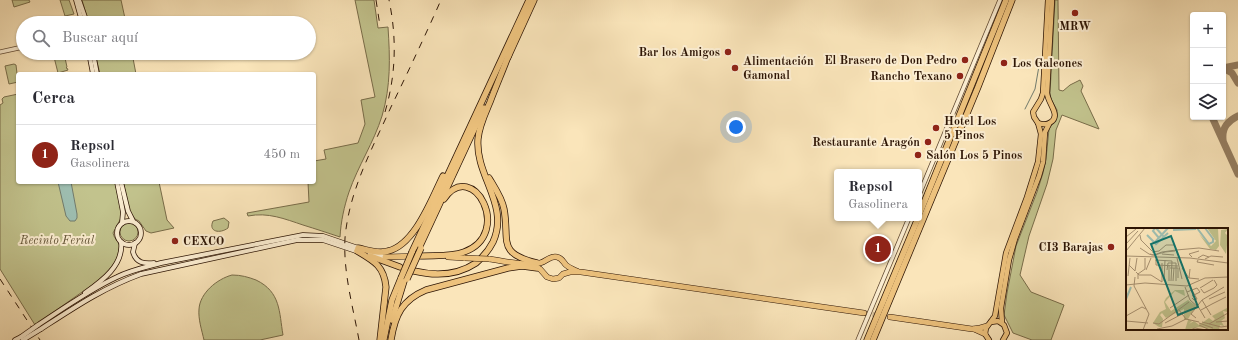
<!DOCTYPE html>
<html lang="es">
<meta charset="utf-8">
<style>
:root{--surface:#fff;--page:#f2f2f3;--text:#2b2b33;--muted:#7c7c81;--line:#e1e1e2;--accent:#8f2418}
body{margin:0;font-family:"Old Standard TT",serif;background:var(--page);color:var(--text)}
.controls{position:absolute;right:12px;top:12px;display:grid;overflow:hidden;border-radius:4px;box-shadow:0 1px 3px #0004}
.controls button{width:36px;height:36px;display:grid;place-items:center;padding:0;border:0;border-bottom:1px solid var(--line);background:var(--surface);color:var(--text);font:20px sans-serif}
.you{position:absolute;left:736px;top:127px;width:14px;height:14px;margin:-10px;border:3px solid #fff;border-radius:50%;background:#1a73e8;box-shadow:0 0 0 6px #1a73e833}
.badge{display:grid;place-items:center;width:26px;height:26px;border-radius:50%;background:var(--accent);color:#fff;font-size:13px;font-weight:700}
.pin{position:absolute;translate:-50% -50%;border:2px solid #fff;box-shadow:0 1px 4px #0006}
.popup{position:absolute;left:834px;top:169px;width:88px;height:52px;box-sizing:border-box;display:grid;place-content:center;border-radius:4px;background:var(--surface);filter:drop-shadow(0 1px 3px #0005);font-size:13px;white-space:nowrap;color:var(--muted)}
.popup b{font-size:15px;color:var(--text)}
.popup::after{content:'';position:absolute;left:50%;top:100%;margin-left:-8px;border:8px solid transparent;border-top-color:var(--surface)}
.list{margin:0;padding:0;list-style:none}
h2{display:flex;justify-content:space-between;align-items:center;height:52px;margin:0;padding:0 16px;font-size:17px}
h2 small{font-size:13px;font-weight:400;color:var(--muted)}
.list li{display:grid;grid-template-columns:26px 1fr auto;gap:12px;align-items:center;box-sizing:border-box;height:60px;padding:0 16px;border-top:1px solid var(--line)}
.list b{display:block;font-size:15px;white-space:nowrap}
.list p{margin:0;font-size:13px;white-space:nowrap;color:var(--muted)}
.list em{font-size:13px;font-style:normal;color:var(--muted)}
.icon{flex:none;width:22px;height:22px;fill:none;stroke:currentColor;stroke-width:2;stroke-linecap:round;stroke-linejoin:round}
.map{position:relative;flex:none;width:1238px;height:340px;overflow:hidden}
.search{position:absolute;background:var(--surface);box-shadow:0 1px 3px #0004;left:16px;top:16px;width:300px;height:44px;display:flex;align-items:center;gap:10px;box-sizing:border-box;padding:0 14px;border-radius:22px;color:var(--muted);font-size:15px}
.panel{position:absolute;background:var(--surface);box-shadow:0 1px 3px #0004;left:16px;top:72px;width:300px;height:112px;border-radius:4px}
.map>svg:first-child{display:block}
.green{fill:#c2c38d;stroke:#786c49}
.water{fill:#9ebfb2;stroke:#717b6d}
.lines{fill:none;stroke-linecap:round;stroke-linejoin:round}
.stream{stroke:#717b6d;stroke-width:1}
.taxiway{stroke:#947d60;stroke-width:7}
.trunk-tunnel{stroke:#d1bb96;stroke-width:5;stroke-dasharray:5 2.5;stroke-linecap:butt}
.tertiary-casing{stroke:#604932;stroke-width:5}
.secondary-casing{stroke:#2d1505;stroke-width:5.5}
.primary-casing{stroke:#2d1505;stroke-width:6}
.trunk-casing{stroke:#2d1505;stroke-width:6}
.motorway-casing{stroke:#2d1505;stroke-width:7}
.tertiary{stroke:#fceed2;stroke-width:3.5}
.secondary{stroke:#fceed2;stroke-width:4}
.primary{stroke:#edc27d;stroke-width:4.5}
.trunk{stroke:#edc27d;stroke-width:5}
.motorway{stroke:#edc27d;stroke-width:5.5}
.rail{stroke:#2d1505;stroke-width:1;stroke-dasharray:7 7;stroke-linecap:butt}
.secondary-bridge-casing{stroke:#2d1505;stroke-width:5.5;stroke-linecap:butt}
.trunk-bridge-casing{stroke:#2d1505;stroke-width:6;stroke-linecap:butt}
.motorway-bridge-casing{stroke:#2d1505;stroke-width:7;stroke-linecap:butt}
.secondary-bridge{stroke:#fceed2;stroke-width:4}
.trunk-bridge{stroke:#edc27d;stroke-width:5}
.motorway-bridge{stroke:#edc27d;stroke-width:5.5}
.poi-dot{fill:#8f2418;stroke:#fceed2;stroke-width:1.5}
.labels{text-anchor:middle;stroke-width:4;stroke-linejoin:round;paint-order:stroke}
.poi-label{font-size:12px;font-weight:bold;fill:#2d1505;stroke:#fceed2;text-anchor:end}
.park-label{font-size:12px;font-style:italic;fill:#615235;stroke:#fceed2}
.inset-river{fill:none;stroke:#9ebfb2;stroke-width:2}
.inset-road{fill:none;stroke:#a89272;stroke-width:1}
.view{fill:#0f766e;fill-opacity:0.15;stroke:#0f766e;stroke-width:2}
.inset-edge{fill:none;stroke:#2d1505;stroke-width:2}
</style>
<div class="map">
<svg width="1238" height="340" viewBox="0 0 1238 340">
<rect width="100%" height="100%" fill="#fae5ba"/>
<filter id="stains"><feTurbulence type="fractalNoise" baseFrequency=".005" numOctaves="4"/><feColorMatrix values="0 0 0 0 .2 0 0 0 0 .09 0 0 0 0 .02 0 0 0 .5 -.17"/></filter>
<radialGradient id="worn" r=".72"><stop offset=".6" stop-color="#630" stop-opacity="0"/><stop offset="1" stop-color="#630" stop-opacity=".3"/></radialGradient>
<g class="green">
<polygon points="12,0 29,0 30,2 14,7"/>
<polygon points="60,0 69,0 74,14 65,16"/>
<polygon points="82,0 121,0 126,23 94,23 87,17"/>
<path d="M 355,0 L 374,0 L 378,28 L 388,27 C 390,57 391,86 382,116 C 374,142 358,166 349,192 C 344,207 341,221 340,237 C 328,233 316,229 303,225 C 285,219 268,212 248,216 L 247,213 L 309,202 L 308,182 L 314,182 L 314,161 L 326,159 L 324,150 L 358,143 L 365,124 L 361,100 L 375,97 Z"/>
<polygon points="1055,0 1058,0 1058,2 1059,90 1063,91 1070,85 1080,80 1083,86 1081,91 1099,129 1062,115 1056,130 1053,159 1047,184 1029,236 1020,275 1031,292 1064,305 1051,340 1032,340 1013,333 1004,315 1007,293 1016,246 1037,192 1043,173 1046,159 1049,129 1057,117 1057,110 1051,99 1050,93"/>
<polygon points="95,53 132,53 136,74 100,74"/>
<polygon points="64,54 65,57 64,58 65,58 67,67 66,68 67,68 68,70 58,73 54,57"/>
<polygon points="14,64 16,65 18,82 9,84 5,66"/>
<path d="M 18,94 L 18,182 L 115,182 L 122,213 L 121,218 L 113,233 C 114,239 119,241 120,247 C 121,259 104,276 95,283 L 35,325 L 0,269 L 0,105 L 3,103 L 2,99 L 4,97 Z"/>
<polygon points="123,182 159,182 167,220 174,228 151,233 146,231 139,221 135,219 129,210"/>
<path d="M 224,218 L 229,222 L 228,228 C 220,234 208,232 213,221 Z"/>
<circle cx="129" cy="232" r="9"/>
<path d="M 232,275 C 241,275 248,277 256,280 C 281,292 279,312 283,335 L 260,340 L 204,340 C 202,331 198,319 199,309 C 200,293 217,279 232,275 Z"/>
</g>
<polygon class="water" points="58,182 71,182 77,214 77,218 75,221 70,221 66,216"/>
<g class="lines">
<polyline class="stream" points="1025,109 1035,89 1039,66"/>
<g class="taxiway">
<polyline points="1223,68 1232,73 1238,83"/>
<polyline points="1223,68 1238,65"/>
<polyline points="1212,117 1238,174"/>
<path d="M 1223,139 C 1222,127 1228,121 1238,116"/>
</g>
<polyline class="trunk-tunnel" points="865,313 890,317"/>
<g class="tertiary-casing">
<g id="tertiary">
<polyline points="0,52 23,47"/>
<polyline points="919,195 1000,0"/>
<polyline points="858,340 909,218"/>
</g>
</g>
<g class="secondary-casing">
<g id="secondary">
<polyline points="76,0 81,18 81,23"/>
<polyline points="79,0 87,23"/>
<polyline points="89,53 93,74"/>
<polyline points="93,53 97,74"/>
<polyline points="117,182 123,212 122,223"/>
<polyline points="121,182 128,211 133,221"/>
<circle cx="129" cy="233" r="12"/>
<path d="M 135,243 L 133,252 C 136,263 144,264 154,263"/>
<polyline points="369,252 385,257"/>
<path d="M 85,293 C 102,281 124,265 121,242"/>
<path d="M 38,325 C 64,308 89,290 117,277 C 131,270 146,267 161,263 L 303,235 L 323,236 L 361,249"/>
<path d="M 41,329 C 75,307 103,288 141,274 L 297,240 L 323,240 L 359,252"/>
<polyline points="15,340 21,337"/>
</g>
</g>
<g class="primary-casing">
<g id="primary">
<path d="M 1038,123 C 1043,125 1047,125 1051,122 C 1061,115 1048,104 1047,93 L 1052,0"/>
<polyline points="991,322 998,321 1004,325 1007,333 1003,340"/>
<polyline points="1002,323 1001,308 1009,260 1015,239 1039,176 1043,162 1045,132 1049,124"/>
<polyline points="989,340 985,334 986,328 995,316 1006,253 1027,197 1038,162 1041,134 1038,123 1034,117 1033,112 1041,99 1043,93 1048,0"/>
</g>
</g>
<g class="trunk-casing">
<g id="trunk">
<polyline points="385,257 420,256"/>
<polyline points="448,257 465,258"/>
<path d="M 489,259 C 505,261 523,266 540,263 C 546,262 550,255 557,257 C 562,258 563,262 566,265 C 569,268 573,269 577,271"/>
<polyline points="534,266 540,269 547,277 553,279 559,278 563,274 570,272 581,272 864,313"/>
<polyline points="890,317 972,329 980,328 987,326"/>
<polyline points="974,329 985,334"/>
</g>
</g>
<g class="motorway-casing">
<g id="motorway">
<polyline points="508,57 534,0"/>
<path d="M 489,178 C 495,188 502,198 504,209 C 510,241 496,253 537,263"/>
<polyline points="919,215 1006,0"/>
<path d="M 358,248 C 368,250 378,254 388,251 C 415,245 432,198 443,176"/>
<polyline points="419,248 484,108"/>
<path d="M 357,251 C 374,261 384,266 386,287 L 380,340"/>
<polyline points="412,252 529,0"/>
<polyline points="370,256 400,267"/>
<path d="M 421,256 C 434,255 451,257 464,252 C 514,234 473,157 444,199"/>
<path d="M 414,271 C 435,276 458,275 476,263 C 483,257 489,250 493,242 C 510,205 475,176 478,139 C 479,126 485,114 490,102 C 496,86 503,70 509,54"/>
<polyline points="392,320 405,278"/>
<polyline points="384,339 392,300 401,278"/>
<path d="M 391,340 C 395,315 402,300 426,290 L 508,268 L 522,266 L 537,268"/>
<polyline points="867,340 918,218"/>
<polyline points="873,340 978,87 1012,0"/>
</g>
</g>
<use href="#tertiary" class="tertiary"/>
<use href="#secondary" class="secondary"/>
<use href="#primary" class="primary"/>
<use href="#trunk" class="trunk"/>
<use href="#motorway" class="motorway"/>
<g class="rail">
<polyline points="376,0 380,26"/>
<path d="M 385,112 C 396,75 397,38 389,0"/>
<polyline points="0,279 40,340"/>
<path d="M 359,340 C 353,307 343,272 345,238 C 349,191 372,149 391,107 C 408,72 425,36 441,0"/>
</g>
<g class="secondary-bridge-casing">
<g id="secondary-bridge">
<polyline points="21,337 38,325"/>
<polyline points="23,340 41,329"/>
</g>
</g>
<g class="trunk-bridge-casing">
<polyline id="trunk-bridge" points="465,258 489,259"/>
</g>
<g class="motorway-bridge-casing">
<g id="motorway-bridge">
<polyline points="401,278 412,252"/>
<polyline points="407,279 421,248"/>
</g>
</g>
<use href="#secondary-bridge" class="secondary-bridge"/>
<use href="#trunk-bridge" class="trunk-bridge"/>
<use href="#motorway-bridge" class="motorway-bridge"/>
</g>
<g class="poi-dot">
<circle cx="1075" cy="13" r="4"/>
<circle cx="728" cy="52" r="4"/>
<circle cx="965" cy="60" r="4"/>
<circle cx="1004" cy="63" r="4"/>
<circle cx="735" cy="68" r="4"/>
<circle cx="960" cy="76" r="4"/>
<circle cx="936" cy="128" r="4"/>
<circle cx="928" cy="142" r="4"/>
<circle cx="918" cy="155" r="4"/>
<circle cx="175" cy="241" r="4"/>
<circle cx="1111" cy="247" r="4"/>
</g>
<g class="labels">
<g class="poi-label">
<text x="1075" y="30" text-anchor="middle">MRW</text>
<text x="720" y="56">Bar los Amigos</text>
<text x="957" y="64">El Brasero de Don Pedro</text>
<text x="743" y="65" text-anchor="start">Alimentación<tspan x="743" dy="14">Gamonal</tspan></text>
<text x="1012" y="67" text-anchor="start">Los Galeones</text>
<text x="952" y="80">Rancho Texano</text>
<text x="944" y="125" text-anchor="start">Hotel Los<tspan x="944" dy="14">5 Pinos</tspan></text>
<text x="920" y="146">Restaurante Aragón</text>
<text x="926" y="159" text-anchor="start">Salón Los 5 Pinos</text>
<text x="183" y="245" text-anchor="start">CEXCO</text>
<text x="1103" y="251">CI3 Barajas</text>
</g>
<g class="park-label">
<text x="57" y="244">Recinto Ferial</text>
</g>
</g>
<g transform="translate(1126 228)">
<rect width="102" height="102" fill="#fae5ba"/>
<path d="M 81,0 L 92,1 L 93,18 L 90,22 L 84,21 L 73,6 L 85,18 L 90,13 ZM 102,1 L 99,5 L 102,8 L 100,26 L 94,17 L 95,2 ZM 49,62 L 58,62 L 59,68 L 49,63 L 39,74 L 45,83 L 62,72 L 70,78 L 62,91 L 66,93 L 63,96 L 68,93 L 73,97 L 83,90 L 87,93 L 89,91 L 86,88 L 101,80 L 102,84 L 97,83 L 99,90 L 95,93 L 98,98 L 94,97 L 93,102 L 73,99 L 59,102 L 62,92 L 58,92 L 58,81 L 40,90 L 36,85 L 34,87 L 37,91 L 36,99 L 33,99 L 27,95 L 34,84 L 40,81 L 38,74 L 40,70 Z" fill="#c2c38d"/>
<path class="inset-river" d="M 29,0 L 27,3 L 33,10M 30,0 L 38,9M 71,0 L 83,16 L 87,14 L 87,10M 79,0 L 88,12M 47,2 L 70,1M 21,7 L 30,16 L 42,5M 29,14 L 42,0M 0,71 L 5,59"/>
<path class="inset-road" d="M 14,7 L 15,12 L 26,23M 0,9 L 10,1M 0,16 L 12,3M 14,20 L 23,26 L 26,27 L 29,27 L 35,25 L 36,25 L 39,24 L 49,23 L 50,22 L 36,24 L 28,27 L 24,26M 50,22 L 73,20 L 93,23M 0,23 L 19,0M 26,24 L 33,23 L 40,17 L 49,17M 36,26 L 48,27M 0,28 L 64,30 L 102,35M 66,29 L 63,26 L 73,23M 51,30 L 56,51M 72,30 L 77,27 L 83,29M 79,31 L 85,28 L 97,29M 29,32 L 46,33 L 45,53M 30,32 L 30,37 L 52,38M 72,32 L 71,34 L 88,37M 3,37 L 9,43 L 11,30M 44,40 L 52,40 L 52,50M 56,40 L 63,50M 64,41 L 63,50 L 73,51M 20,42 L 25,30M 41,42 L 42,35 L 50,35 L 50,53M 10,44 L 13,47 L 25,47 L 36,54 L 36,35M 2,48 L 4,30M 9,49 L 8,58 L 23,86 L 17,102M 12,51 L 12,46 L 19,41 L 19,30M 38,53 L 39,32M 43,53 L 43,38M 47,53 L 48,40M 0,57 L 19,55 L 61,58 L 79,50 L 102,49M 59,59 L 64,72 L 73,80 L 79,90M 74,60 L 87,52M 75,61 L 78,65 L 88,60 L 91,57 L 88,52M 61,64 L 71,60 L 74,64 L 66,68M 66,70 L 68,72 L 71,71 L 66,62M 83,71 L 99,64M 76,72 L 85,87M 86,76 L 100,69M 44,80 L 63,67M 53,82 L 60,91 L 73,94M 75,82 L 86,76M 0,88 L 16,79 L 20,81M 70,90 L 65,86 L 76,72 L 98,59M 0,93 L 22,95M 76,94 L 95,99 L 102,98M 90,94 L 102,93M 27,95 L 33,96 L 63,74M 39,95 L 58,85M 73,95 L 87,100M 83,96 L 102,85M 73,97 L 84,102M 31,101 L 46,98 L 60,91M 64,102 L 69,100 L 80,102"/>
<path class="view" d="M 45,8 L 72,79 L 52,87 L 25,16 Z"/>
<rect width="102" height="102" class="inset-edge"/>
</g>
<rect width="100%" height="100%" filter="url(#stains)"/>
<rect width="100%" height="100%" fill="url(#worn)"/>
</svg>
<div class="controls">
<button>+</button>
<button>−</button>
<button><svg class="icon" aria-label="layers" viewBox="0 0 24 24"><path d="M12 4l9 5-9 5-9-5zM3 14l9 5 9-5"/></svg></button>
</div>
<div class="you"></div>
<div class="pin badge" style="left:878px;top:249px">1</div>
<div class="popup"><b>Repsol</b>Gasolinera</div>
<div class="search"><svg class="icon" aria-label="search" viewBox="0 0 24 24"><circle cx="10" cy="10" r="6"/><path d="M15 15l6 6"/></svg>Buscar aquí</div>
<section class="panel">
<h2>Cerca<small></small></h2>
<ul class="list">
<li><span class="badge">1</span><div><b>Repsol</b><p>Gasolinera</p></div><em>450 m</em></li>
</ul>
</section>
</div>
